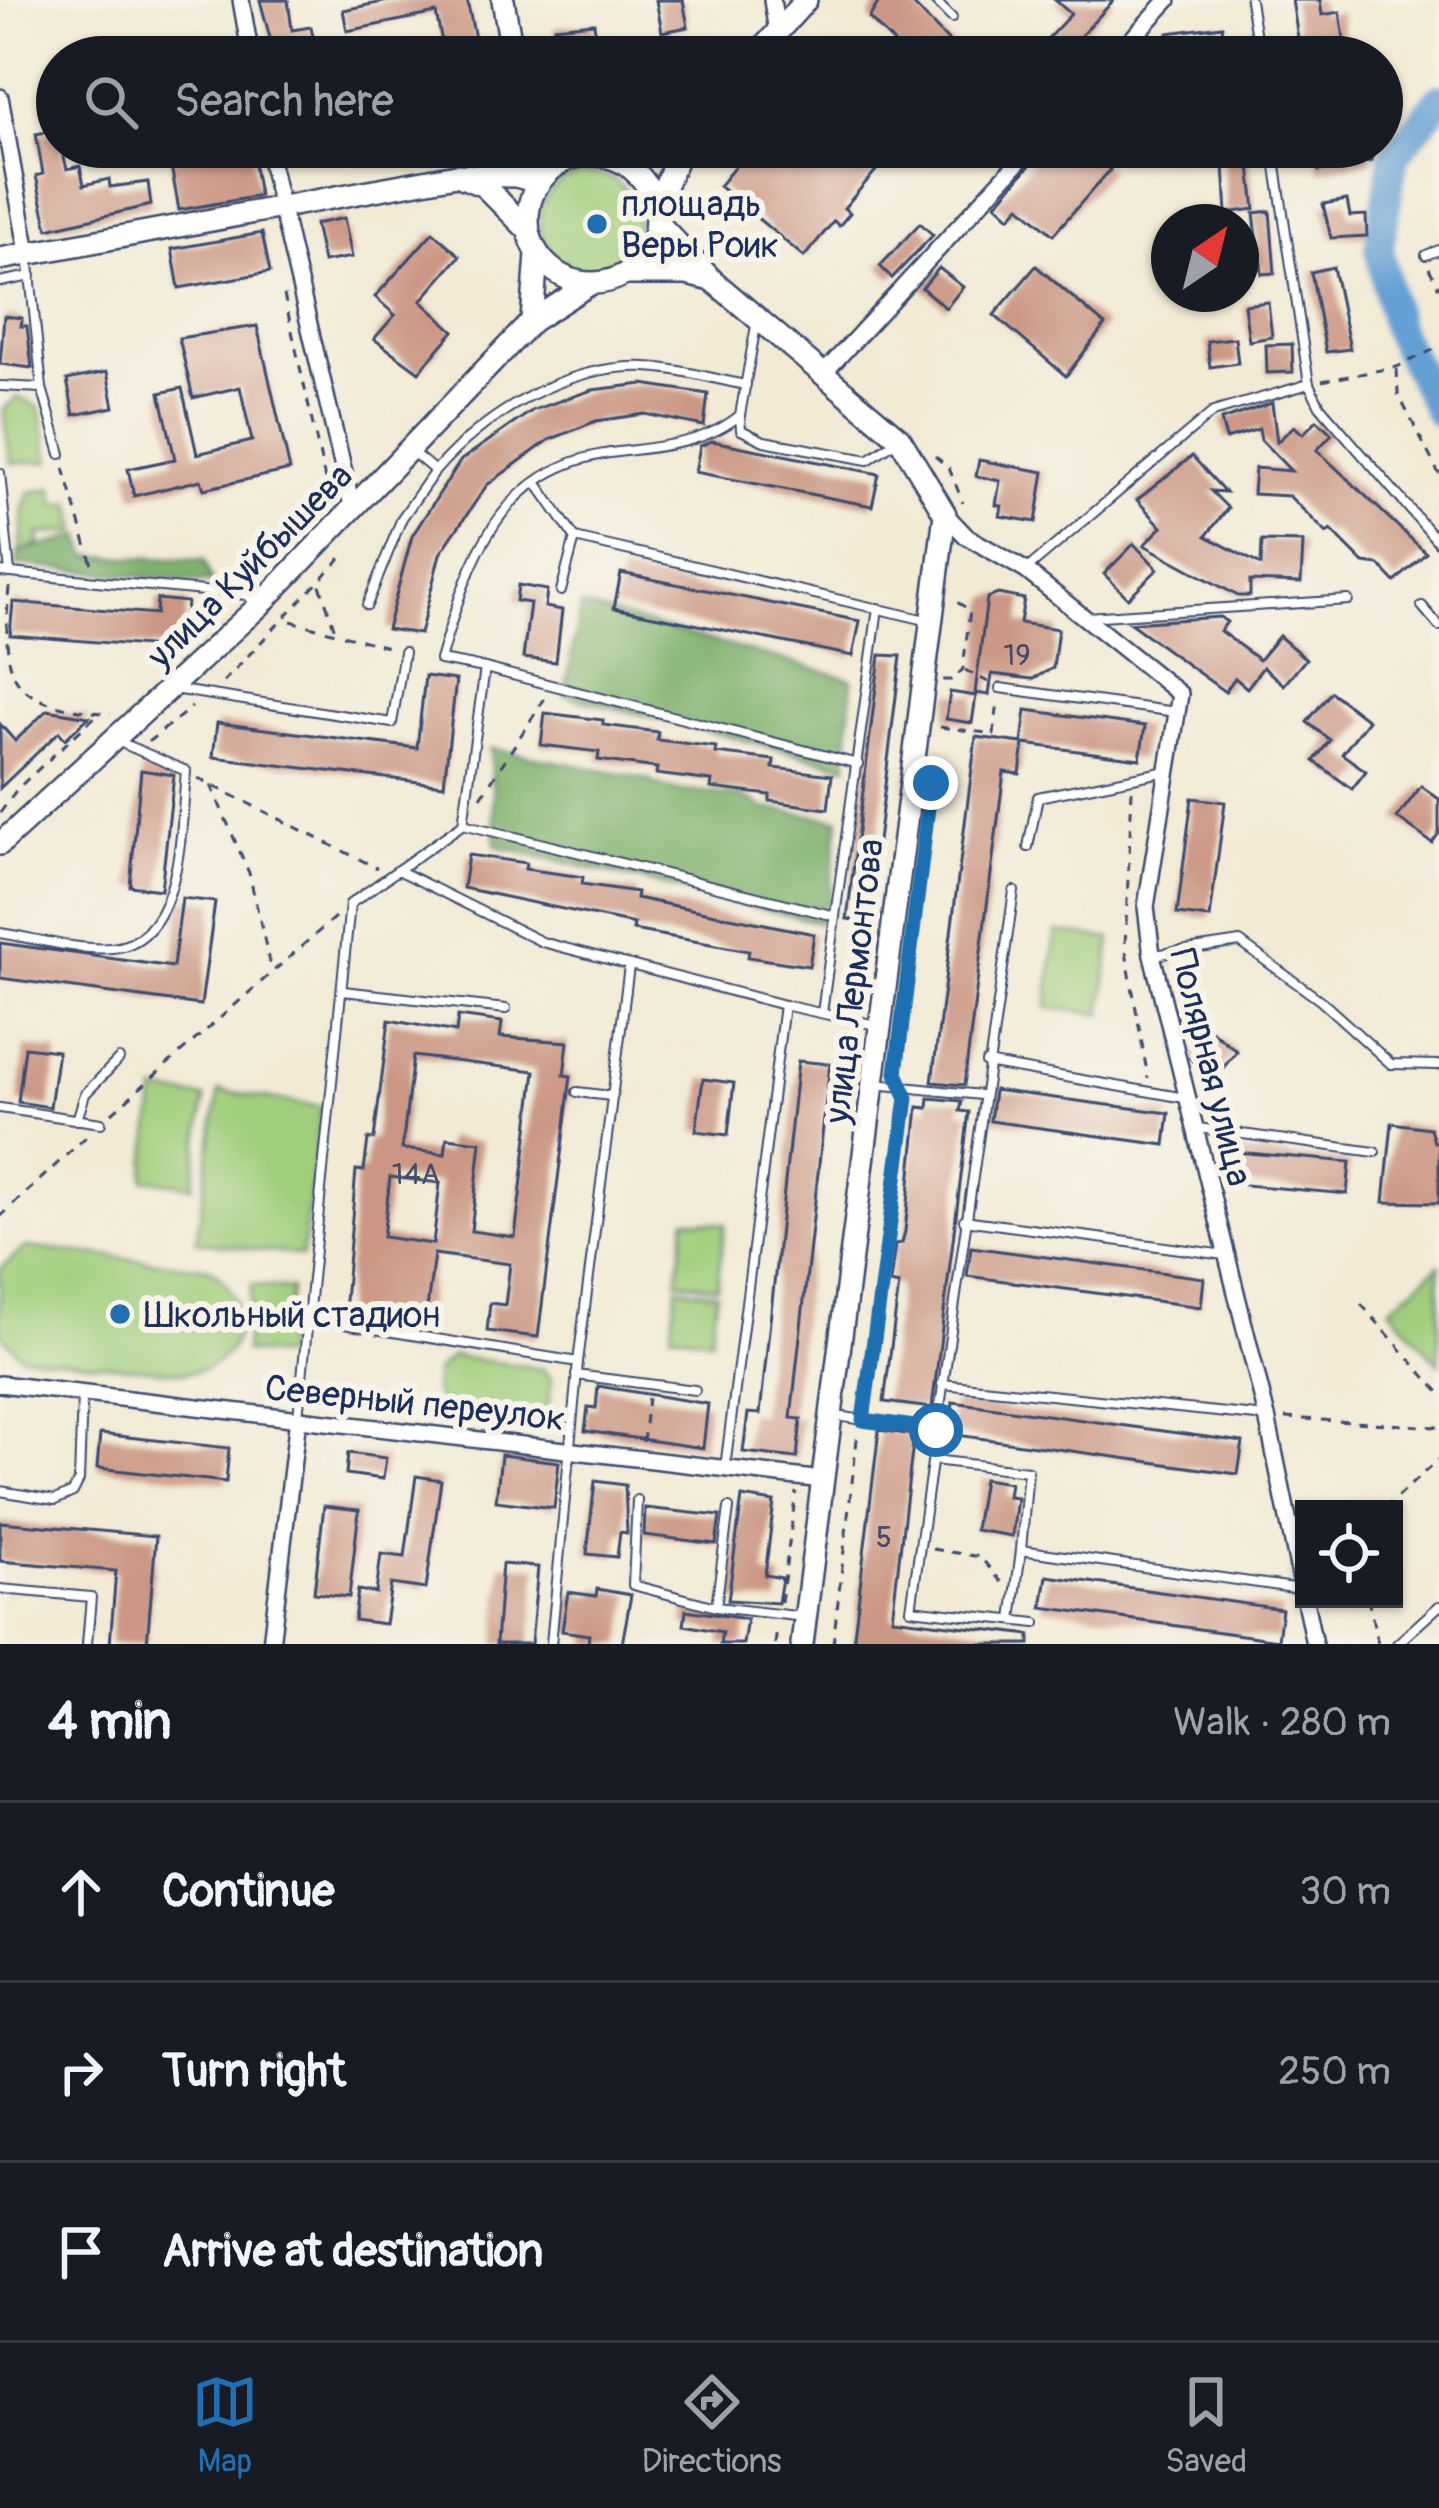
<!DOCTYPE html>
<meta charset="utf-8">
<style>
:root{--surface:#171b24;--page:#20242c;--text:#f1f3f6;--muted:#9ea1a6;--line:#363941;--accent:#1f6fb2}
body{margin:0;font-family:Pangolin,sans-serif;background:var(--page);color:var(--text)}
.controls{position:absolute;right:36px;bottom:36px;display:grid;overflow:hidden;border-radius:0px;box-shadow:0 3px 9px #0004}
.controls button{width:108px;height:108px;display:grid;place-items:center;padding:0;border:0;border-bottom:3px solid var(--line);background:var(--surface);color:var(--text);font:60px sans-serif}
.compass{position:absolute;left:1151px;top:204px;width:108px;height:108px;border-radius:50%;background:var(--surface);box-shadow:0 3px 9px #0004;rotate:35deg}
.stop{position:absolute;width:36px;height:36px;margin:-27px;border:9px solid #1f6fb2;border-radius:50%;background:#fff}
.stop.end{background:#1f6fb2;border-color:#fff;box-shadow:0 3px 12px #0008}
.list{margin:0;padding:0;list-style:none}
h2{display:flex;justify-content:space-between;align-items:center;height:156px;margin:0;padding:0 48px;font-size:51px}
h2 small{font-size:39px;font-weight:400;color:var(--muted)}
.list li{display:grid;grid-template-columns:78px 1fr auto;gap:36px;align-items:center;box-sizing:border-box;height:180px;padding:0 48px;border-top:3px solid var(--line)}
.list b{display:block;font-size:45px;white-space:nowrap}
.list em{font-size:39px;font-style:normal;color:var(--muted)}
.icon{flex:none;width:66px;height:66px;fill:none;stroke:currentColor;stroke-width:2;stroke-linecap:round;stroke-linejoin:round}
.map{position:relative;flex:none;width:1439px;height:1644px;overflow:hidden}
.search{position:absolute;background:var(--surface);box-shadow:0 3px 9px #0004;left:36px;right:36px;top:36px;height:132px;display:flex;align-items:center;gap:30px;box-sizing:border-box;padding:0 42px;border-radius:66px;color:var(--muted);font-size:45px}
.sheet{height:696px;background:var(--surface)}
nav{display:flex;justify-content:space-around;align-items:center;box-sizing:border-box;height:168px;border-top:3px solid var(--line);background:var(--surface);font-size:33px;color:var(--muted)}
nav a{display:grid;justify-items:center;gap:6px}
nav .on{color:var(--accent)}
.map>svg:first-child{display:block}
.green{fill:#a0ce7c;stroke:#5e7e6d;stroke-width:3}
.forest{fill:#80b16c;stroke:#4e7065;stroke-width:3}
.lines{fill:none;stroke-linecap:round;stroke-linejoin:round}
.river{stroke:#65a0d5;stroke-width:30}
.building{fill:#cb9784;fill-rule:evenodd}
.lane-casing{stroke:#3b4b70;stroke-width:12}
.street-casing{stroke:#3b4b70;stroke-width:20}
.secondary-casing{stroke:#3b4b70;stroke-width:26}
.path{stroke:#3b4b70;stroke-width:3;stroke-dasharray:9 9;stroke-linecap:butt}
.lane{stroke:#fff;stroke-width:8}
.street{stroke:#fff;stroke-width:15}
.secondary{stroke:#fff;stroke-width:21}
.route{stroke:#1f6fb2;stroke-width:15}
.poi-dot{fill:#1f6fb2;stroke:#f7f3e8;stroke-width:4.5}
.labels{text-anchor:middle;stroke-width:12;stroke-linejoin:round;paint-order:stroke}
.number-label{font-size:30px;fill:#474968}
.poi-label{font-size:36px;fill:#1b2f5e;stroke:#f7f3e8;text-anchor:start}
.street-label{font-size:36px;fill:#1b2f5e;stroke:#f7f3e8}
</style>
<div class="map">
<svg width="1439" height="1644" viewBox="0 0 1439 1644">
<rect width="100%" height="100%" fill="#f7f3e8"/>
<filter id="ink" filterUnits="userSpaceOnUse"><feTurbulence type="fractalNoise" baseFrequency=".00833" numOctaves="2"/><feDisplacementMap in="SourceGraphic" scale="24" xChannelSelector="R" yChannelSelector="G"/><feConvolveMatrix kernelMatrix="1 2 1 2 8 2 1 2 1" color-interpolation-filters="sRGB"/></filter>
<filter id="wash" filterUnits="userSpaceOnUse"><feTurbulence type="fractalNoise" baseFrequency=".004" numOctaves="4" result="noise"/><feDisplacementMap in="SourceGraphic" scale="48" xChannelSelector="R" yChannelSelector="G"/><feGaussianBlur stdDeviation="2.7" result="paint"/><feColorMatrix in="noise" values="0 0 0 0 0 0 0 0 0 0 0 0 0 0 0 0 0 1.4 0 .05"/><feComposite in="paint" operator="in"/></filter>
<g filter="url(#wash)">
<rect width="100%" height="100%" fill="#f2ead5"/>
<g class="green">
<circle cx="589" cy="222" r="49"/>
<polygon points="18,397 40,408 50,461 11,463 3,410"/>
<path d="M 53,488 L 56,505 L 72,503 L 78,532 L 39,534 L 40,544 L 19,552 C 26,529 19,513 30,492 Z"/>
<polygon points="1056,932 1111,939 1102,1014 1047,1008"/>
<polygon points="219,1091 322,1107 302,1256 196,1241"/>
<polygon points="156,1092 205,1098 193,1186 144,1179"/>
<polygon points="686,1219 725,1224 717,1287 677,1281"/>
<path d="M 26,1247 L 210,1268 C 256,1302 245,1368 185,1373 L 20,1355 L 0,1333 L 0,1269 Z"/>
<polygon points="1439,1265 1439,1364 1390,1308"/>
<polygon points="252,1285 291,1289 283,1356 244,1352"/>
<polygon points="677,1287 717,1293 710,1339 671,1333"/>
<polygon points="452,1356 543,1369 552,1380 547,1410 537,1420 445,1407 434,1393 436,1371"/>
</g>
<g class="forest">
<polygon points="81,536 88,556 204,560 212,583 17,565 19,552"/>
<polygon points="581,606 852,679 847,766 564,695"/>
<path d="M 490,748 L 649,780 C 677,801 740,785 763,808 L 839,819 L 826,924 L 496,846 Z"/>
</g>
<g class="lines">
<polyline class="river" points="1439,99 1394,157 1379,248 1396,329 1439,412"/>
</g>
<g id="blocks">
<g class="building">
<polygon points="260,0 288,0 292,30 311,27 317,57 275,57"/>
<polygon points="393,0 467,0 476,43 471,44 473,57 445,57 436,13 347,31 343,10"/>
<polygon points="656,0 683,0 688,27 662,32"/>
<polygon points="880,0 909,0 964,57 908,57 869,18"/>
<polygon points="1055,0 1114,0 1061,57 1030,57 1071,14"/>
<polygon points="1292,0 1320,0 1322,15 1340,12 1344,39 1337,41 1339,57 1301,57"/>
<polygon points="594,23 597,47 557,52 554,27"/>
<polygon points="1222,26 1226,57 1212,57 1211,48 1170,53 1168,33"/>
<polygon points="57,130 67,169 80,166 84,185 109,179 110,187 148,182 151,205 48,229 36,176 43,174 36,134"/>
<polygon points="232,147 251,147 259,196 179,210 170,160"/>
<polygon points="751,147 870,147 885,160 844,208 850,213 839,226 834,221 804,257 719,186"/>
<polygon points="1046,147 1084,147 1110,170 1053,235 1020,206 1010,217 996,204"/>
<polygon points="1314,147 1369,147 1372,161 1319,171"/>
<polygon points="1248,148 1255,209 1227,213 1223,150"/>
<polygon points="1347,200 1350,216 1366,215 1367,236 1331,238 1323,204"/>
<polygon points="1270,211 1275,273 1262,274 1261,264 1243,266 1241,248 1258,246 1254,213"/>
<polygon points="344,218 352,257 323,262 315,224"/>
<polygon points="920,223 933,235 892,278 880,266"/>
<polygon points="433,232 460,256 421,301 454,331 419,372 374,339 395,315 375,297"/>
<polygon points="262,233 270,272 179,288 172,249"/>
<polygon points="1036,266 1105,325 1066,376 994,315"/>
<polygon points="1333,267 1350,349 1326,352 1311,272"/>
<polygon points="939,268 963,287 946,308 922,288"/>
<polygon points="1268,302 1272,337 1249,341 1244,305"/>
<polygon points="4,316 22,318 21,326 27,326 32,368 0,364"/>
<polygon points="257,326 290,470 204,489 201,480 134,496 128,469 175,459 160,393 182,388 197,454 252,441 240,387 193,398 179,338"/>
<polygon points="1235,338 1238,363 1210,367 1207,341"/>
<polygon points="1292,344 1293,372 1267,373 1266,345"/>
<polygon points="107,372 114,407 74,415 67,380"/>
<polygon points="643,384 708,394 704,426 645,414 596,421 549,440 487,485 440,554 420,634 387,629 412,536 461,460 533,410 592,390"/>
<polygon points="1272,403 1277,442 1294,426 1303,434 1317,420 1332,434 1317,450 1426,553 1395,582 1379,565 1364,563 1331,530 1327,533 1289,496 1253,494 1255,468 1291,471 1261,440 1259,429 1226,439 1221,420"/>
<polygon points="712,441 879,474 872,506 695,472 700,446"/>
<polygon points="1192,456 1225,492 1211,491 1228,508 1206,536 1261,565 1262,541 1303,542 1301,583 1250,581 1250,596 1238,596 1144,545 1162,527 1137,500"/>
<polygon points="979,460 1044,472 1036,522 1000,516 1002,506 996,505 1000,481 976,476"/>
<polygon points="1134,544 1158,569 1128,598 1104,574"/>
<polygon points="621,573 860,621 853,656 614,608"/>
<polygon points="518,585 547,590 545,607 562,610 556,662 523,658 530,603 516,601"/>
<polygon points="998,594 1024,599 1020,623 1058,629 1053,668 1032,679 992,674 989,695 975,693 987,598"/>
<polygon points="157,599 187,602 183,649 10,635 13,602 156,614"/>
<polygon points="1220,617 1227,622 1220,631 1259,660 1279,636 1306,659 1284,685 1263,667 1247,688 1235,678 1225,692 1130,623"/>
<polygon points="880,655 901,656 868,922 847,919"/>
<polygon points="425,676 456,680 444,785 213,757 217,723 417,748"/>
<polygon points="950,692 976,696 972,723 946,719"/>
<polygon points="1331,692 1368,720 1342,754 1366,771 1352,789 1314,761 1330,740 1307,722"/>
<polygon points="47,710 89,717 65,739 59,732 0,788 0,724 15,741"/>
<polygon points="1026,710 1145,726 1140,759 1024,744 1020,774 1004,772 964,1085 932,1082 976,737 1022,743"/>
<polygon points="545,713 603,720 603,725 658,732 657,740 716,747 715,753 774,760 773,768 832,775 828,809 770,801 770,795 711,788 712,781 656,774 657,768 598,760 599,752 541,745"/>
<polygon points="141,770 174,775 161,890 130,886"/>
<polygon points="1421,786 1439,799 1439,833 1432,843 1397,818"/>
<polygon points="1192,798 1225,802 1210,918 1177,914"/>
<polygon points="468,855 526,863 525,869 583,877 582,884 637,892 636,898 814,934 809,966 748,957 749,951 633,930 634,924 463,888"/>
<polygon points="182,898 215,902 201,1005 0,978 0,943 173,967"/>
<path d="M 458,1016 L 502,1022 L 500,1037 L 568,1042 L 564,1075 L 571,1076 L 538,1337 L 487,1331 L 490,1303 L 505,1305 L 510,1264 L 434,1254 L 425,1324 L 344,1313 L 356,1170 L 364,1171 L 368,1139 L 374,1139 L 389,1020 L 456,1032 ZM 413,1056 L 535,1071 L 515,1237 L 471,1231 L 481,1142 L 447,1138 L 445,1154 L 402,1149 ZM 390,1177 L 440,1183 L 433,1244 L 383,1237 Z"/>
<polygon points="1212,1031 1237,1051 1213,1080 1190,1058"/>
<polygon points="25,1047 58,1051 50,1107 18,1102"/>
<polygon points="798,1061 830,1064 791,1418 801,1419 797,1458 743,1452 748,1413 760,1414"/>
<polygon points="703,1079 734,1083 728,1135 696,1131"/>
<polygon points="994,1090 1169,1113 1165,1145 990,1121"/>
<polygon points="929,1098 962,1101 960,1111 969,1112 932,1408 884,1402 899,1285 890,1283 895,1244 902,1243 905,1231 918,1107 928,1108"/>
<polygon points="1392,1123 1430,1128 1434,1142 1439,1143 1439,1203 1384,1202"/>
<polygon points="1236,1152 1350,1162 1347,1194 1233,1184"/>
<polygon points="971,1247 1204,1278 1201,1307 967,1276"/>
<polygon points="598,1386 708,1404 703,1448 585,1431 588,1407 596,1408"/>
<polygon points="953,1402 1243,1442 1238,1474 949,1434"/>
<polygon points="879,1430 914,1435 892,1618 1030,1635 1030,1644 853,1644"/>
<polygon points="100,1434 229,1448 226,1482 97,1468"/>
<polygon points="348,1453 386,1458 383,1479 346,1474"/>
<polygon points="501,1455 559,1462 554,1508 496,1501"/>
<polygon points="416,1476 441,1480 426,1589 391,1584 385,1624 354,1620 358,1590 376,1593 381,1554 405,1557"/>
<polygon points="983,1479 1010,1483 1008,1497 1017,1498 1012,1536 975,1530"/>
<polygon points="595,1481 625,1485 627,1533 620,1532 617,1557 587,1554"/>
<polygon points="742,1497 774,1502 765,1575 782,1578 778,1603 728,1600"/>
<polygon points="324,1506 359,1510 349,1597 314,1593"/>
<polygon points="645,1508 720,1516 716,1544 644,1535"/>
<polygon points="0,1522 156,1536 147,1644 110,1644 116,1571 0,1561"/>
<polygon points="502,1564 538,1567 531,1644 496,1644"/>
<polygon points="1047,1576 1282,1609 1278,1640 1042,1607"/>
<polygon points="597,1589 631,1595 622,1644 588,1644 589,1635 562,1631 568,1592 596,1596"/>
<polygon points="686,1610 747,1619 743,1644 720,1644 722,1632 684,1625"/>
</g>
</g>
</g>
<g filter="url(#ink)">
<use href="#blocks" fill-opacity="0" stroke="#3b4b70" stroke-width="3"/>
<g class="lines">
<g class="lane-casing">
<g id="lane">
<polyline points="934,0 952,18"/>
<polyline points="1250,0 1259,57"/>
<polyline points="28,255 42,388 61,454"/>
<polyline points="1426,255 1439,250"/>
<polyline points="0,282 31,276"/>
<polyline points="1309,384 1320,406 1439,543"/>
<polyline points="0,386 42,388"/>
<polyline points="740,417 741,430 764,441 868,460 895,442"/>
<path d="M 435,471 C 485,414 566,364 645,367 C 678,368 713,379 746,385"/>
<polyline points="0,473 10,573"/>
<polyline points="536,482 575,538"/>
<polyline points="1027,569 1213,412 1309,384 1273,147"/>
<polyline points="0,572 247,595 258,605"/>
<polyline points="561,591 575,538 930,621"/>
<polyline points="367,605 402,518 435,471 411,451"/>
<polyline points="1422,606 1439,626"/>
<polyline points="1086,617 1348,600"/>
<path d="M 485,668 L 440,660 C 469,560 499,465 618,452 C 660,447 707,443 740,415 L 757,320"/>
<polyline points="1000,688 1176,712"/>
<polyline points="173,689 392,723 404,652"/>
<polyline points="463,824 485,668 858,764"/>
<polyline points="1028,847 1038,797 1167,771"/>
<polyline points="1014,891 911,1609 1036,1623"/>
<polyline points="835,916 878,608"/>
<path d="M 0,933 C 34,938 78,951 112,948 C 184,942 181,823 186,771 L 115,740"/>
<polyline points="1154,955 1240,942 1321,1001 1391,1064 1439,1065"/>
<polyline points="343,991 506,1009"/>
<path d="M 822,1013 L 835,916 L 463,824 L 398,870 L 542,942 L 784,1005 C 815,1012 846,1019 877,1025"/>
<polyline points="986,1063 1185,1098"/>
<polyline points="875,1084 981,1095"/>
<polyline points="577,1092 611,1096"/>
<polyline points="0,1108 101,1123"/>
<polyline points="77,1120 85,1094 119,1059"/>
<polyline points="1198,1128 1375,1152"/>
<polyline points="964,1220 1225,1255"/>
<polyline points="307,1318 578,1362"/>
<polyline points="576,1375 695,1390"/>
<polyline points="942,1384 1266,1417"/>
<polyline points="836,1416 936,1430"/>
<polyline points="298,1417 350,904 398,870"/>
<polyline points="933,1460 1028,1471 1021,1550 1301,1589"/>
<polyline points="725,1468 784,1005"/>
<polyline points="0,1491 55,1500 73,1492 79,1480 82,1396"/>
<polyline points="637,1500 633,1585 716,1607 805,1617"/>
<polyline points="0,1589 91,1597 87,1644"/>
<polyline points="716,1607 729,1508"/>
<polyline points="1012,1620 1021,1550"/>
<polyline points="551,1644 578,1362 629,966"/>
<polyline points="1397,1644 1439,1606"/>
</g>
</g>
<g class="street-casing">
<g id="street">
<polyline points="241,0 251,57"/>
<polyline points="772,0 777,32"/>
<polyline points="1115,57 1168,0"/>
<polyline points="0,97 28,253"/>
<polyline points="267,147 353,510"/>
<polyline points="823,374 1032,147"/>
<polyline points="945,514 966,536 1025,570 1180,694 1146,907 1152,955 1267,1417 1314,1644"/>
<polyline points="0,1384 823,1480"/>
<polyline points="271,1644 298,1418"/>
</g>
</g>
<g class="secondary-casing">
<g id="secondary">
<polyline points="503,0 513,57"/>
<polyline points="755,57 806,0"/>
<polyline points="530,147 545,174"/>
<circle cx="592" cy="219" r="64"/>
<polyline points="462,177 484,186 528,230"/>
<polyline points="655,209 682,147"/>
<polyline points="656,221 712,280 900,439 945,514 802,1644"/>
<polyline points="0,259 456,175 516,176 538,182"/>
<polyline points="626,274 687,274 712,280"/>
<polyline points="532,321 537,254"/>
<polyline points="0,844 259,606 532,321 590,284"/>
</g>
</g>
<g class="path">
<polyline points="679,201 684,221"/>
<polyline points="1429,268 1439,288"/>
<polyline points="284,295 330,502"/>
<polyline points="1397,369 1398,394 1439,474"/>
<polyline points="1322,381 1397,367 1439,347"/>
<polyline points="935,456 949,468 963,503"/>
<polyline points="64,468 93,568"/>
<polyline points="320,585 336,633"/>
<path d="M 9,587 C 2,683 7,704 111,714"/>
<polyline points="291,621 391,648"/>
<polyline points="965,670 988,682"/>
<polyline points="943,680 953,680 963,669 970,610 955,601"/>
<polyline points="223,682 343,556"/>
<polyline points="940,727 994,734 998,702"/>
<polyline points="148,742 192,707"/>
<polyline points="198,778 377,868"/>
<polyline points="211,785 249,873 271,969"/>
<polyline points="1132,790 1125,946 1148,1078"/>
<polyline points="481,797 547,695"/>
<polyline points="0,813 17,789 98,714"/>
<polyline points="861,1007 875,898"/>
<polyline points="896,1073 905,994"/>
<polyline points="849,1109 857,1035"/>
<polyline points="112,1113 335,917"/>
<polyline points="0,1217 88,1135"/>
<polyline points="1361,1304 1439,1392"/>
<polyline points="865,1404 906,1099"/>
<polyline points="1285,1418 1439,1427"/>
<polyline points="643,1442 648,1398"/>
<polyline points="1384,1509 1439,1459"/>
<polyline points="933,1549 980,1557 1005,1586"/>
<polyline points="1368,1599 1378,1644"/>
<polyline points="781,1602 796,1492"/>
<polyline points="775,1644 777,1629"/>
<polyline points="833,1644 858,1431"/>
</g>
<use href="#lane" class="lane"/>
<use href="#street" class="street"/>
<use href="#secondary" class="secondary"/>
</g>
</g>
<g class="lines" filter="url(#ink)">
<polyline class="route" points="931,783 896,1073 907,1098 863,1420 936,1430"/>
</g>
<g class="poi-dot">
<circle cx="597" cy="224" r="12"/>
<circle cx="120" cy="1314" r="12"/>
</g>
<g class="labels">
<g class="number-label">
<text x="1017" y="665">19</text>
<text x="416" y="1184">14А</text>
<text x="884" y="1547">5</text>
</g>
<g class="poi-label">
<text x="621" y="216">площадь<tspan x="621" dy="41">Веры Роик</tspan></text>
<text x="144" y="1327">Школьный стадион</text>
</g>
<g class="street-label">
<text transform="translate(249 565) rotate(-45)" y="13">улица Куйбышева</text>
<text transform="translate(853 981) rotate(-83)" y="13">улица Лермонтова</text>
<text transform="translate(1212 1067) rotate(76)" y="13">Полярная улица</text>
<text transform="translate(415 1402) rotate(6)" y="13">Северный переулок</text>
</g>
</g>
</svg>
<div class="controls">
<button><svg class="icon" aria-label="locate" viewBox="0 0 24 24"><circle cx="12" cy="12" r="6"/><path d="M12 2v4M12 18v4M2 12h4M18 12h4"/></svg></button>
</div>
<svg class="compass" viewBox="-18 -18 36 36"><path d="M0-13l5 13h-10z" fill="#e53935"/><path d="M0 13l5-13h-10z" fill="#9ea1a6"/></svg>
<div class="stop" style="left:936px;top:1430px"></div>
<div class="stop end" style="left:931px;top:783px"></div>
<div class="search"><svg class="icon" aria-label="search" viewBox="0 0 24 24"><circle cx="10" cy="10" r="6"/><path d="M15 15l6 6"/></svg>Search here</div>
</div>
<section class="sheet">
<h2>4 min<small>Walk · 280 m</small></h2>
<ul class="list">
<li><svg class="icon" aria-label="ahead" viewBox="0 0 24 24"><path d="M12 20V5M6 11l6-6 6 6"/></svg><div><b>Continue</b></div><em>30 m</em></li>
<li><svg class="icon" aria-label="right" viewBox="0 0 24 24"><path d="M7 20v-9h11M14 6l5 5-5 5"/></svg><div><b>Turn right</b></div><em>250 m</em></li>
<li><svg class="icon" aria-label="arrive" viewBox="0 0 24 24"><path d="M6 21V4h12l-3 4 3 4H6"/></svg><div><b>Arrive at destination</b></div></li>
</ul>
</section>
<nav>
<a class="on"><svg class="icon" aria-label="map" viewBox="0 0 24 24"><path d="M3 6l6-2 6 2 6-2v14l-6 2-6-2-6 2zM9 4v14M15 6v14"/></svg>Map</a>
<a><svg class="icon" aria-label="directions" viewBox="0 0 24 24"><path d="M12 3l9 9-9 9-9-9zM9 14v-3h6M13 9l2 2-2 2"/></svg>Directions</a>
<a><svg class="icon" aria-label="saved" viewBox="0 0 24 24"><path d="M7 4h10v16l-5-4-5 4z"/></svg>Saved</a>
</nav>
